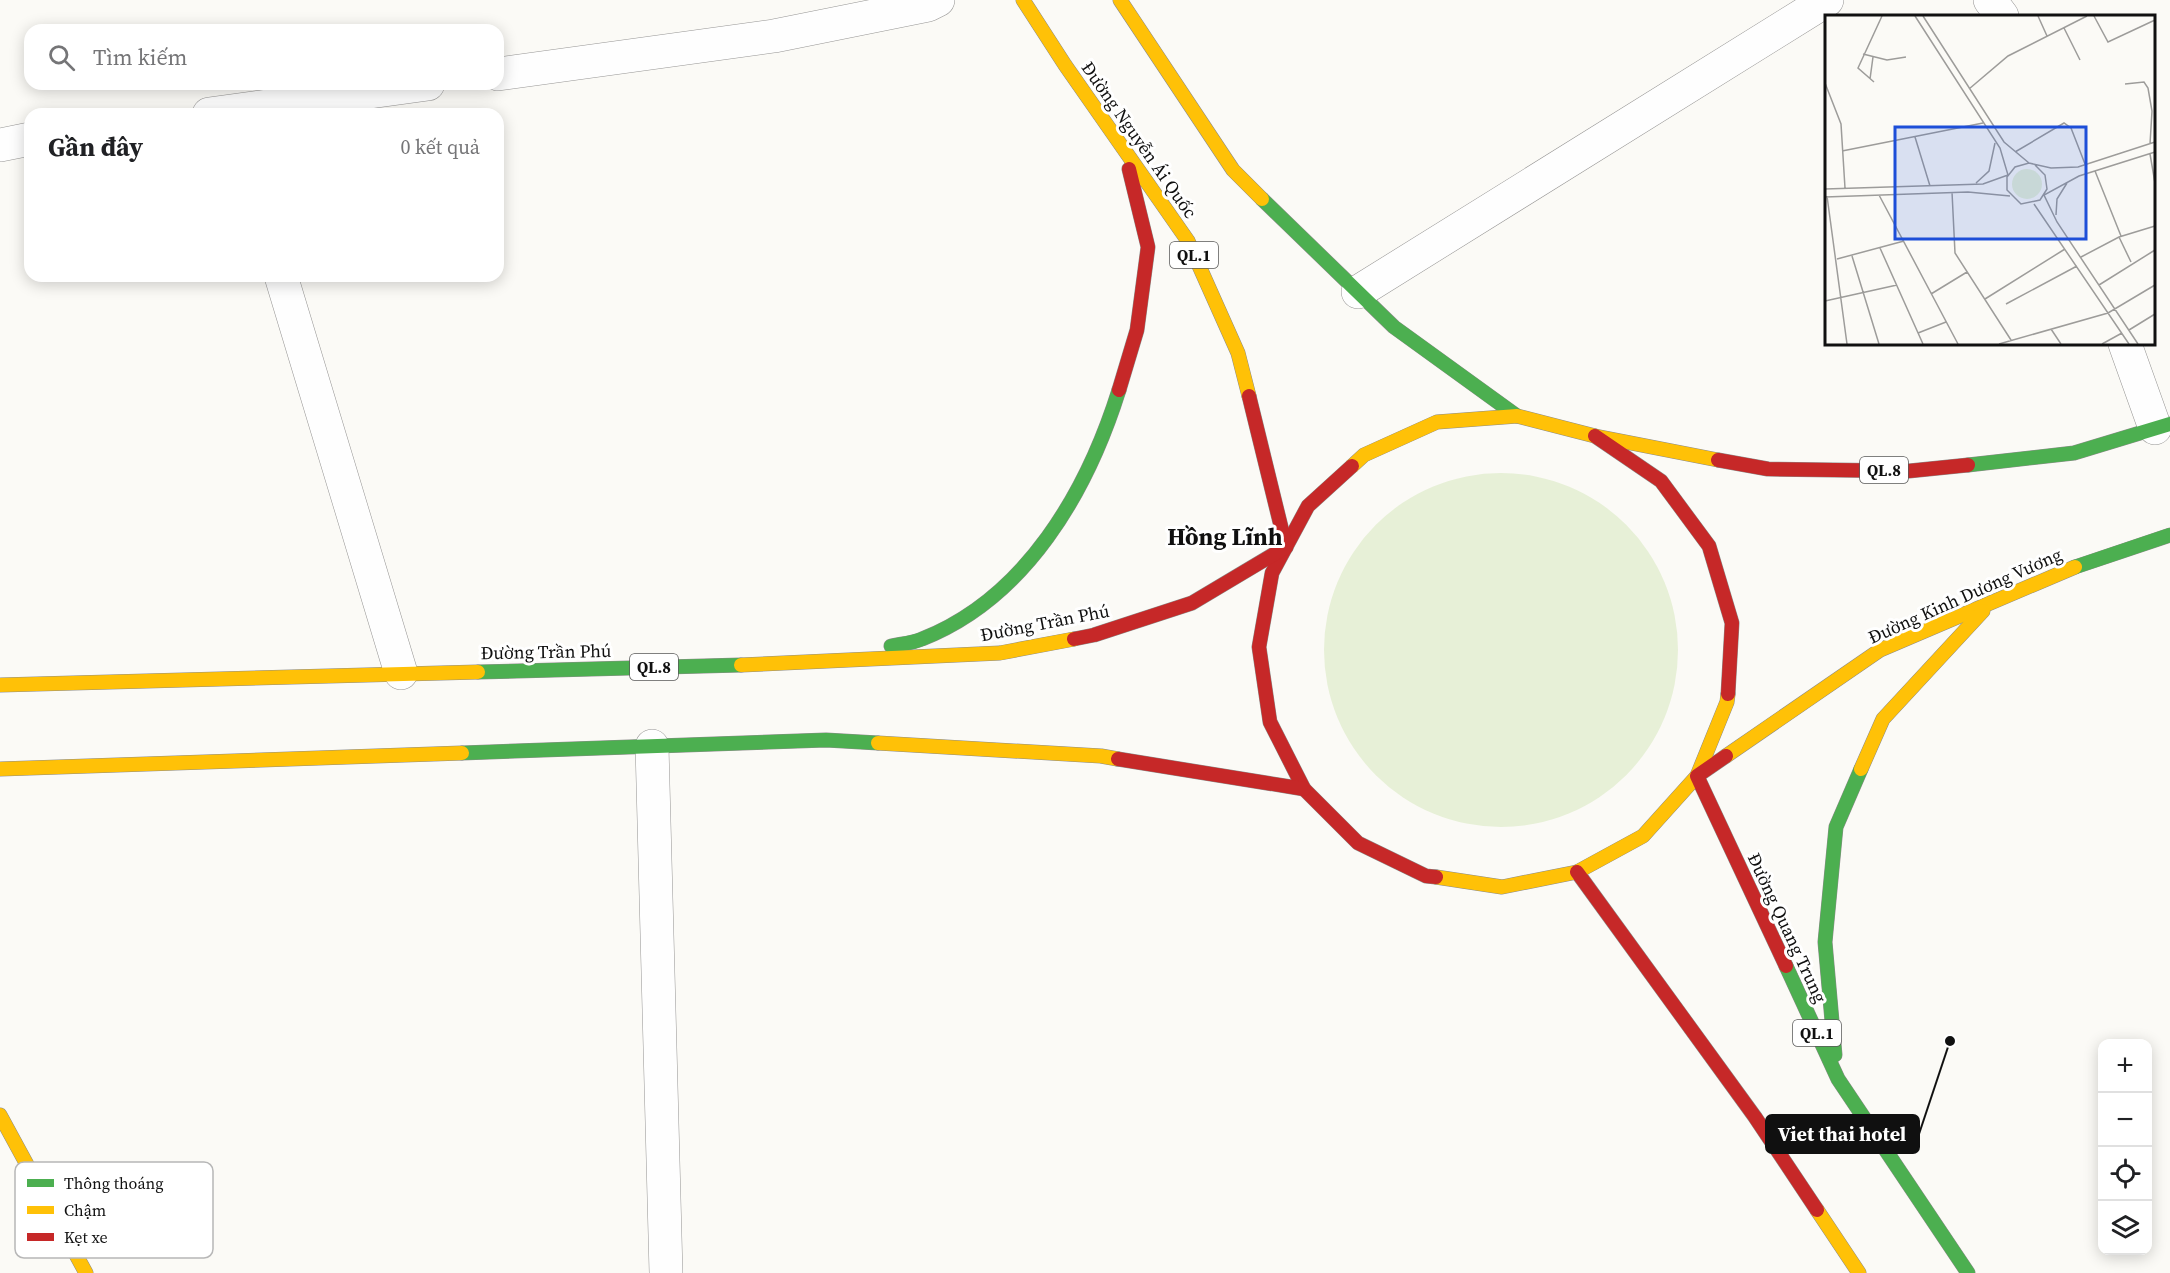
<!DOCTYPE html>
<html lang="vi">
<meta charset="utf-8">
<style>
:root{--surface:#fff;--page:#f2f2f2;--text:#202124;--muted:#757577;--line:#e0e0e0}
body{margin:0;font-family:"Source Serif 4",serif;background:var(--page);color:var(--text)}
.controls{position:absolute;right:18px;bottom:18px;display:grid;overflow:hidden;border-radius:12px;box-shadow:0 3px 15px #0003}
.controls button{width:54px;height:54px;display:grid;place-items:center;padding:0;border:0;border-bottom:2px solid var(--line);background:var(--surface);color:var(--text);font:30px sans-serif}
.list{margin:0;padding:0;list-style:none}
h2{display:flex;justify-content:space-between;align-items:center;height:78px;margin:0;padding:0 24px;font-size:26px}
h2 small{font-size:20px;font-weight:400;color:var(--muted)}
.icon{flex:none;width:33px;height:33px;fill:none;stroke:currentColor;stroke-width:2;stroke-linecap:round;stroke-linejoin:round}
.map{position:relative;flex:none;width:2170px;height:1273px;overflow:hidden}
.search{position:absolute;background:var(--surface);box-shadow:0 3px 15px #0003;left:24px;top:24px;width:480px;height:66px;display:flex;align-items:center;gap:15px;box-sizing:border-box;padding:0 21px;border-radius:18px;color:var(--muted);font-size:22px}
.panel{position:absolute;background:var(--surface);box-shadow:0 3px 15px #0003;left:24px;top:108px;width:480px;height:174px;border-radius:18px}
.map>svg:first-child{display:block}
.green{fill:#e7f0d7}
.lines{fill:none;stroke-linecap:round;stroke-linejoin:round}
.street-casing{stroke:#969594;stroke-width:34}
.fast-casing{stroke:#8c8c8a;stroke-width:15}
.slow-casing{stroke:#8c8c8a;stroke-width:15}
.jam-casing{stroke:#8c8c8a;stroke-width:15}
.street{stroke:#fefefe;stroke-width:33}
.fast{stroke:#4caf50;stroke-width:14}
.slow{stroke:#ffc107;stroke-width:14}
.jam{stroke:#c62828;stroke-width:14}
.labels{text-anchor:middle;stroke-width:6;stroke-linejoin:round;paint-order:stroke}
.shield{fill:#fff;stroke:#585858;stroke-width:1.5}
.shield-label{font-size:16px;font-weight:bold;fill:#101010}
.street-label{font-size:18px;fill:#101010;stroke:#fff}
.district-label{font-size:24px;font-weight:bold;fill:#101010;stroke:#fff}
.inset-road{fill:none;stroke:#9d9c9a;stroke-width:1.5}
.view{fill:#1d4ed8;fill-opacity:0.15;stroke:#1d4ed8;stroke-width:3}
.inset-edge{fill:none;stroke:#101010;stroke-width:3}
.key{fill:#fff;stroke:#b7b7b7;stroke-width:1.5}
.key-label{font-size:16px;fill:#101010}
.leader{fill:none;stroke:#101010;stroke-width:2}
.callout-dot{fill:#101010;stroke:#fff;stroke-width:2}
.callout{fill:#101010;stroke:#101010;stroke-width:2}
.callout-label{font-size:20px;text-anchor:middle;font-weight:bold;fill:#fff}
</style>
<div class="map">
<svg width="2170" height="1273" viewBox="0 0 2170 1273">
<rect width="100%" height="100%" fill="#fbfaf6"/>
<circle class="green" cx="1501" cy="650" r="177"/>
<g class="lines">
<g class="street-casing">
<g id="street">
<polyline points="1990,0 2002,16"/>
<polyline points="498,74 774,36 928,5 938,0"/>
<polyline points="209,114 428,84"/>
<polyline points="0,145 30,139"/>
<polyline points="281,276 401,673"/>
<polyline points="1358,292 1827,0"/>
<polyline points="2125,344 2155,428"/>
<polyline points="652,746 666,1273"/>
</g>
</g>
<g class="fast-casing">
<g id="fast">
<polyline points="1262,199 1394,327 1517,416"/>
<polyline points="1968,465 2074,453 2170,424"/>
<polyline points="2075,567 2170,535"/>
<path d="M 891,646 C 901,644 913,643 922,639 C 1026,598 1087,492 1119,390"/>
<polyline points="478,672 741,665"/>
<polyline points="462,753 826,740 878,743"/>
<polyline points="1786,966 1838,1079 1968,1273"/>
<polyline points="1835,1055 1825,942 1836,827 1861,769"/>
</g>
</g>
<g class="slow-casing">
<g id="slow">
<polyline points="1023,0 1065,65 1188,241 1238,353 1249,396"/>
<polyline points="1120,0 1233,170 1262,199"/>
<polyline points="1352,466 1364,455 1437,422 1517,416 1595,436 1718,460"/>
<polyline points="741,665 1000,653 1074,639"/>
<polyline points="0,685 478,672"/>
<polyline points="878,743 1101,756 1118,759"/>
<polyline points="1726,756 1880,650 2075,567"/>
<polyline points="0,769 462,753"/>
<polyline points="1861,769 1883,719 1983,611"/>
<polyline points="1436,877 1502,887 1577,872 1643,836 1697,776 1727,702 1728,694"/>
<polyline points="0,1115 86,1273"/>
<polyline points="1817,1210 1859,1273"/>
</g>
</g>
<g class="jam-casing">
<g id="jam">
<polyline points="1119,390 1137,330 1148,247 1129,169"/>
<polyline points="1595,436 1661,481 1709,546 1732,623 1728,694"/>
<polyline points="1718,460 1768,469 1909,471 1968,465"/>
<polyline points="1352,466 1308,506 1272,573 1259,647 1270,722 1304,789 1358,843 1426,876 1436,877"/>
<polyline points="1074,639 1094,635 1192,603 1286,547 1249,396"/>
<polyline points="1726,756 1697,776 1786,966"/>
<polyline points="1118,759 1304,789"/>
<polyline points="1577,872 1755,1117 1817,1210"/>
</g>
</g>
<use href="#street" class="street"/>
<use href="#fast" class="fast"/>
<use href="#slow" class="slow"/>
<use href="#jam" class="jam"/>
</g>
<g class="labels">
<g class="shield">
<rect x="1170" y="242" width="48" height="26" rx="4.5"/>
<rect x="1860" y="457" width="48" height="26" rx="4.5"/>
<rect x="630" y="654" width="48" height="26" rx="4.5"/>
<rect x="1793" y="1020" width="48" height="26" rx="4.5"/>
</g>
<g class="shield-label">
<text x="1194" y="261">QL.1</text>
<text x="1884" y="476">QL.8</text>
<text x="654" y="673">QL.8</text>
<text x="1817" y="1039">QL.1</text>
</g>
<g class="street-label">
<text transform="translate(1139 140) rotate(55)" y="6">Đường Nguyễn Ái Quốc</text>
<text transform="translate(1965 596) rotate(-24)" y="6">Đường Kinh Dương Vương</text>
<text transform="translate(1045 623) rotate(-11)" y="6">Đường Trần Phú</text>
<text transform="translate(546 652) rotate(-1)" y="6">Đường Trần Phú</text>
<text transform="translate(1787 928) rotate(65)" y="6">Đường Quang Trung</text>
</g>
<g class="district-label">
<text x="1225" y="545">Hồng Lĩnh</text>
</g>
</g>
<g transform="translate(1825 15)">
<rect width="330" height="330" fill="#fbfaf6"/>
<path d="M187 169a15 15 0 1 1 30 0a15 15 0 1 1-30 0Z" fill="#e7f0d7"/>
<path class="inset-road" d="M 98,1 L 179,127 L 204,148M 213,1 L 222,21M 269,1 L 283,27 L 330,5M 239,13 L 255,45M 38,39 L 62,45 L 81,42M 45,64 L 48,42M 49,67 L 33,53 L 57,1M 0,68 L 16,109 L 20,173M 300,69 L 319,67 L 323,73 L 327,96 L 325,129M 144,74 L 183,41 L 262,1M 90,122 L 105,171M 17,136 L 158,108M 190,137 L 239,108 L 246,113 L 260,149M 325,139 L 330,168M 210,150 L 220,160 L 222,174 L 215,185 L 196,189 L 182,175 L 182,162 L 190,152 L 204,148 L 226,153 L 253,152 L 330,127M 270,156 L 296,221M 151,168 L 164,156 L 170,128M 0,174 L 158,169 L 183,160 L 175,133 L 90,1M 127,177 L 130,238 L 186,325M 54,180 L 133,329M 2,181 L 22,329M 0,182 L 143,177 L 185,181M 209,189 L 304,329M 231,200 L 232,184 L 242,168M 294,222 L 306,247M 55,233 L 98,329M 27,241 L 54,329M 256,242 L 294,222 L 330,211M 12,244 L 79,226M 274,270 L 330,235M 106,279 L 142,257M 160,284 L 240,234M 0,286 L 72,270M 181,289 L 252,251M 226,314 L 236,329M 304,315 L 330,299M 93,318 L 121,307M 174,329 L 283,298 L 330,270M 277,329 L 297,318M 313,329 L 232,207 L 219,180 L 254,161 L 330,137"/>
<path class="view" d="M 70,112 L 261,112 L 261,224 L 70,224 Z"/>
<rect width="330" height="330" class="inset-edge"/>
</g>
<rect x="15" y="1162" width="198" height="96" rx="9" class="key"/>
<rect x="27" y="1179" width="27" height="8" fill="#4caf50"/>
<rect x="27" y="1206" width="27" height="8" fill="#ffc107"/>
<rect x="27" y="1233" width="27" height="8" fill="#c62828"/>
<g class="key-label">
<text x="64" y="1189">Thông thoáng</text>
<text x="64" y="1216">Chậm</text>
<text x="64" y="1243">Kẹt xe</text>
</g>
<path class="leader" d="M1950 1041L1919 1134"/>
<circle class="callout-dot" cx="1950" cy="1041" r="6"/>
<rect class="callout" x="1766" y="1115" width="153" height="38" rx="6"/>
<g class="callout-label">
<text x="1842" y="1141">Viet thai hotel</text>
</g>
</svg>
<div class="controls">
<button>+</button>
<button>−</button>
<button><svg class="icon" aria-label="locate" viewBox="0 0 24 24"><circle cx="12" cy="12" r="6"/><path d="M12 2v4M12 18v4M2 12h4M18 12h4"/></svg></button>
<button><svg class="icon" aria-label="layers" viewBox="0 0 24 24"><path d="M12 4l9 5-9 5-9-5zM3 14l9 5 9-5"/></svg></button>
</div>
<div class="search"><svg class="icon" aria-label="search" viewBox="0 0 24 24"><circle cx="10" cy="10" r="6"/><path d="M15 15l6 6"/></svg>Tìm kiếm</div>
<section class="panel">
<h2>Gần đây<small>0 kết quả</small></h2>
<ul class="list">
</ul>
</section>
</div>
